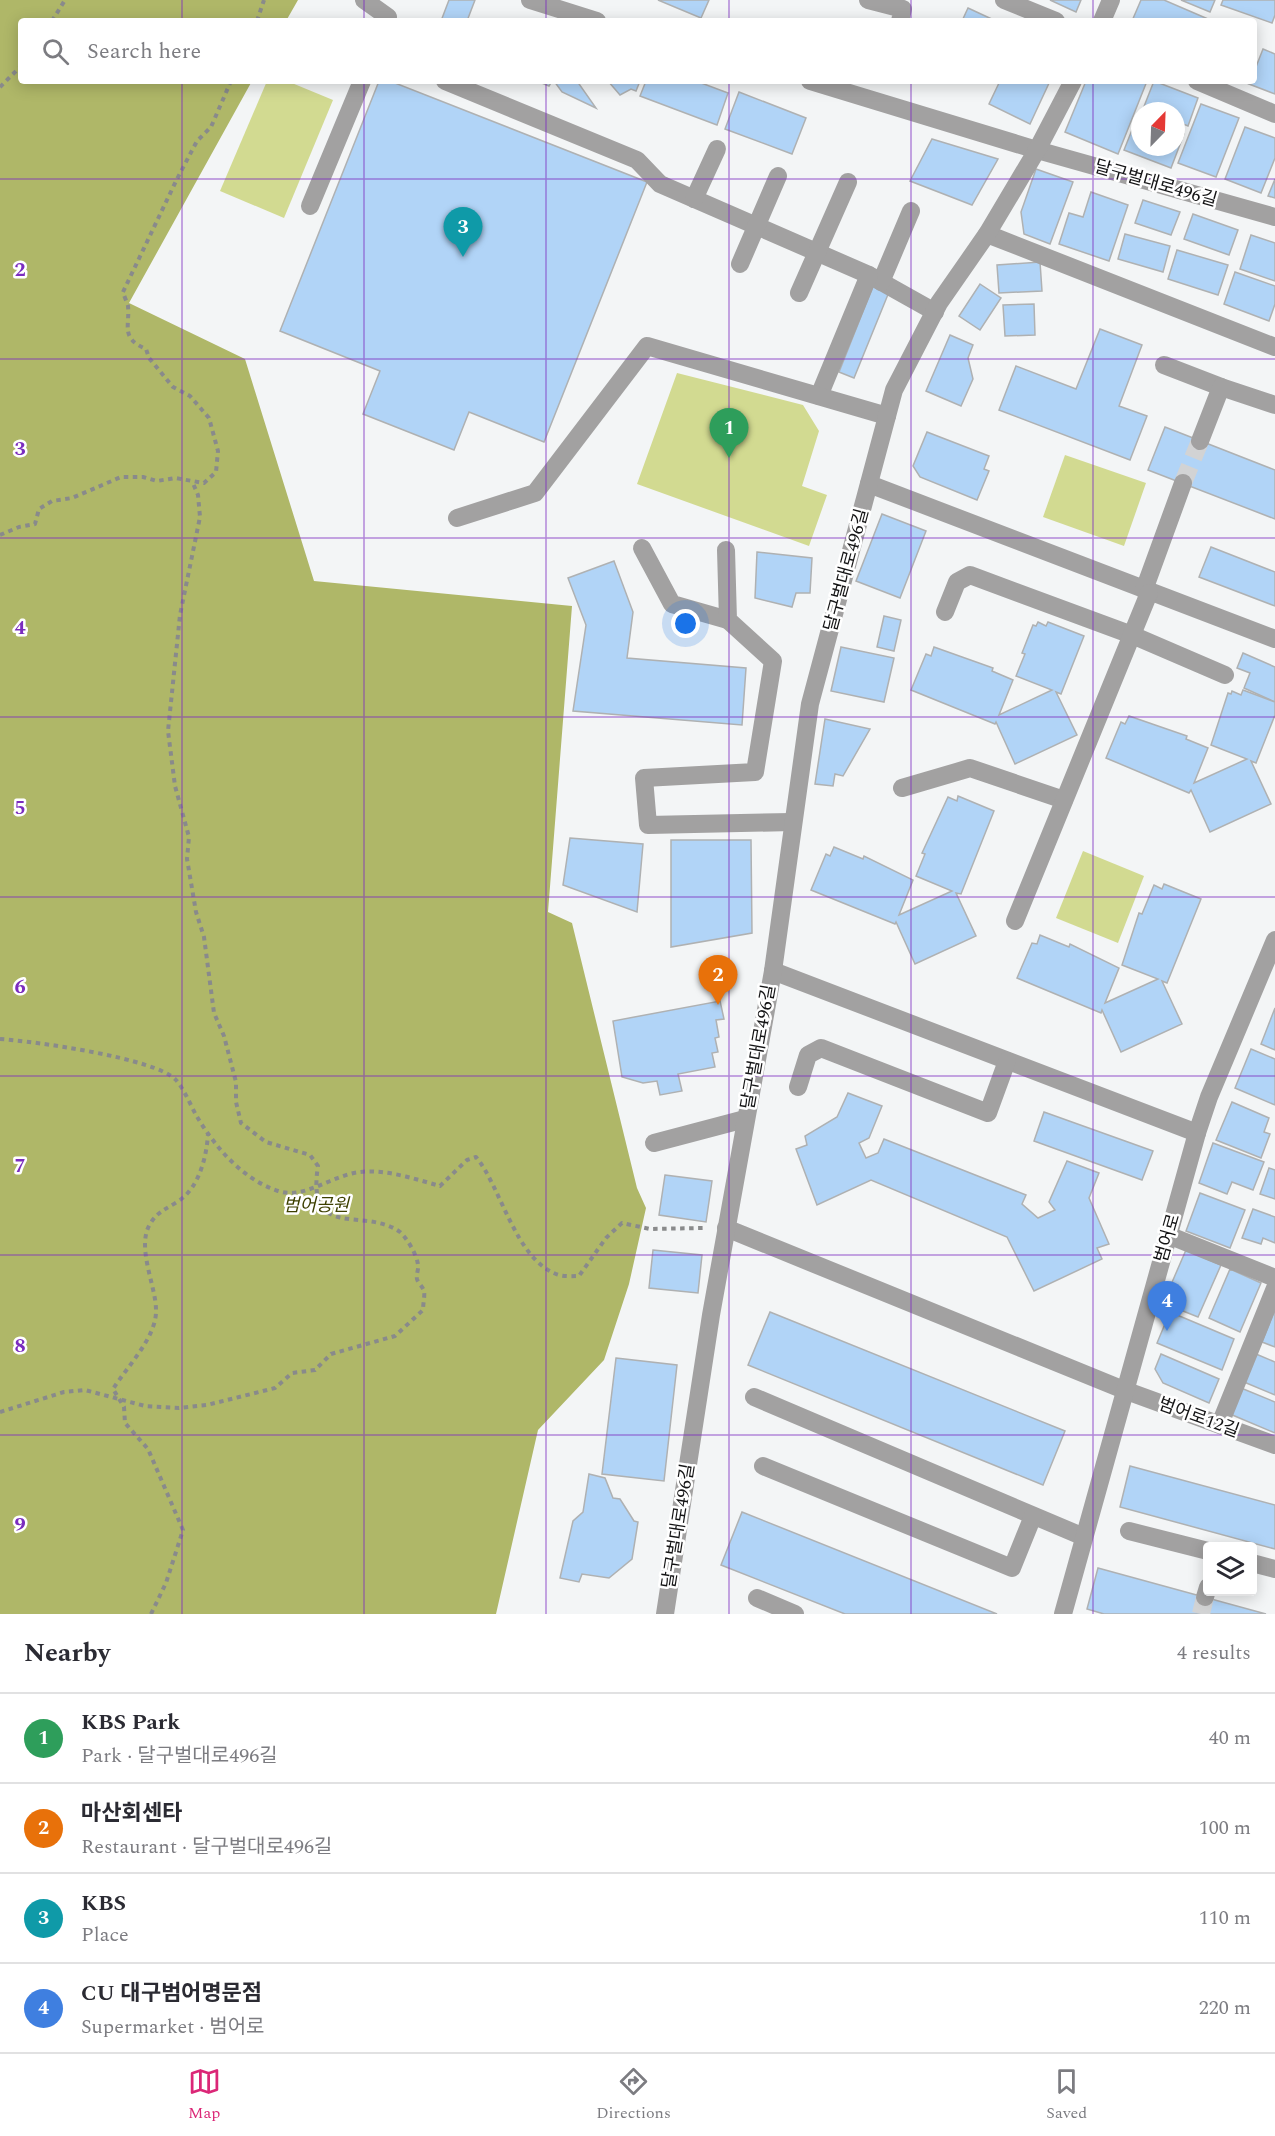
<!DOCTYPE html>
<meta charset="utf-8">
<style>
:root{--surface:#fff;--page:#f2f2f3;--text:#2b2b33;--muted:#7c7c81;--line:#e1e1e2;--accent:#db2777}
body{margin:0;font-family:Spectral,"Noto Sans KR",serif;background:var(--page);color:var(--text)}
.controls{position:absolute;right:18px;bottom:18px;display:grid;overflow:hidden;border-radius:6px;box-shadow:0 3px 15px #0003}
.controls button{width:54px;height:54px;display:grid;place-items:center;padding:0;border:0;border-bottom:2px solid var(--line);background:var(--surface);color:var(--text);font:30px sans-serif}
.compass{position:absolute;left:1131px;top:102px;width:54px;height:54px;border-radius:50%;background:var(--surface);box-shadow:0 3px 15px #0003;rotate:23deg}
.you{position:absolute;left:686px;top:624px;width:21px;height:21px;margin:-15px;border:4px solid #fff;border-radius:50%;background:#1a73e8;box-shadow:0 0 0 9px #1a73e833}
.badge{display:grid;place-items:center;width:39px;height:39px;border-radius:50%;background:var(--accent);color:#fff;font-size:20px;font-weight:700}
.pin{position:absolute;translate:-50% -50px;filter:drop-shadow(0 2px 3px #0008)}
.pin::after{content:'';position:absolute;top:32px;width:21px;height:18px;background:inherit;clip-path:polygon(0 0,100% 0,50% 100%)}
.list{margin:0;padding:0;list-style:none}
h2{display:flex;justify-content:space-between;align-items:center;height:78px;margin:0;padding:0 24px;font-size:26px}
h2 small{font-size:20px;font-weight:400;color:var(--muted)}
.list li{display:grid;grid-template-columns:39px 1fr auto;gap:18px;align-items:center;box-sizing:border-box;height:90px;padding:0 24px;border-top:2px solid var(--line)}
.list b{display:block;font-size:22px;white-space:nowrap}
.list p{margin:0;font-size:20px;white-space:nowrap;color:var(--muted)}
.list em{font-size:20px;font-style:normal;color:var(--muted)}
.icon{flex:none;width:33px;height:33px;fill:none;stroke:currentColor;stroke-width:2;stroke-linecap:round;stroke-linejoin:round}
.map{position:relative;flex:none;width:1275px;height:1614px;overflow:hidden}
.search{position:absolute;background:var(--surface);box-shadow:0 3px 15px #0003;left:18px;right:18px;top:18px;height:66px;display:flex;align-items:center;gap:15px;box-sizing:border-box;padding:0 21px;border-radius:6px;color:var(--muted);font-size:22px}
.sheet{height:438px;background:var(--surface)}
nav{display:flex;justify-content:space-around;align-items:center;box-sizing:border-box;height:84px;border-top:2px solid var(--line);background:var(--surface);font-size:16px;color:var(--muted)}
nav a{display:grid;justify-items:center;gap:3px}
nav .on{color:var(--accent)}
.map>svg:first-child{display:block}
.green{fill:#d2da91}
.forest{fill:#afb768}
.building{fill:#b1d4f7;stroke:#afb1b2;stroke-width:1.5}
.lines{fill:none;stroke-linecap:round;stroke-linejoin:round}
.minor-tunnel{stroke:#d2d3d4;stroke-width:18;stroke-dasharray:18 9;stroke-linecap:butt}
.path{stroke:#898a8b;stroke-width:4;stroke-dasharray:4.5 4.5;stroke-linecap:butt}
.minor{stroke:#a2a1a1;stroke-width:18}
.grid{fill:none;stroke:#7b2cbf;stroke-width:1.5;stroke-opacity:0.55}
.labels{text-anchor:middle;stroke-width:5;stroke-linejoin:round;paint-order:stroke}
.street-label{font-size:18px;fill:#141415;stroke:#fff}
.park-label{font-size:18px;font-style:italic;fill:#3d4000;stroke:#fff}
.grid-label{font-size:20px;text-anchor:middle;font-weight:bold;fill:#7b2cbf;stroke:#fff;stroke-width:5;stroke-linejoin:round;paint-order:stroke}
</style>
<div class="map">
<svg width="1275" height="1614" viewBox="0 0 1275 1614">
<rect width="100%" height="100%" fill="#f3f5f6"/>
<g class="green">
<polygon points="267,81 287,81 333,100 284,218 220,191"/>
<polygon points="677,373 803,405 819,431 802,486 827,495 809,546 637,484"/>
<polygon points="1065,455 1146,483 1124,546 1043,517"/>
<polygon points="1083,851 1144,876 1118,943 1056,918"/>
</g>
<polygon class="forest" points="0,0 298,0 286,21 21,21 21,81 252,81 129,303 245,359 314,581 572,606 548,912 572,923 637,1188 646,1208 629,1284 604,1360 538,1430 496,1614 0,1614"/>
<g class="building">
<polygon points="449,0 475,0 467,21 441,21"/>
<polygon points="658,0 709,0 701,18"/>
<polygon points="1050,0 1081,0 1076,12"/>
<polygon points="1141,0 1164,0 1208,19 1132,21"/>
<polygon points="1181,0 1215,0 1210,12"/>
<polygon points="1223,0 1275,0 1275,15 1272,23 1221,5"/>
<polygon points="968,8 996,21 962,21"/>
<polygon points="1263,49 1275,54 1275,94 1249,84 1254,81 1254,72"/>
<polygon points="379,81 390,81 647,182 544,442 469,412 454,450 363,414 380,371 280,331"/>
<polygon points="537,81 552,81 549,86"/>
<polygon points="554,81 577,81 596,108 562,92"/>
<polygon points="608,81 640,81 636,91 631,89 620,95"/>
<polygon points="646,81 696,81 728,93 717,125 640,96"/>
<polygon points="994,81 1050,81 1030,124 989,104 999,83"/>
<polygon points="1086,81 1147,81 1118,154 1065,132"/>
<polygon points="1154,81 1198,98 1188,126 1176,121 1176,111 1143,109"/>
<polygon points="739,92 806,118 792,154 725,129"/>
<polygon points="1201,104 1239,118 1216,177 1178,163"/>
<polygon points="1138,115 1140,116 1140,147 1176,147 1176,131 1184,134 1171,168 1124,150"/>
<polygon points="1245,127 1275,138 1275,158 1261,193 1225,179"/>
<polygon points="932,139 998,159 972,205 910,181"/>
<polygon points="1036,169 1073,182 1050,244 1024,234 1021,212"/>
<polygon points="1275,179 1275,198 1268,196"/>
<polygon points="1091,192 1128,205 1109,261 1059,244 1069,213 1083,217"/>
<polygon points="1143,200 1180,212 1171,235 1135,223"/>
<polygon points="1193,214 1238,230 1229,255 1184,239"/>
<polygon points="1125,234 1170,246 1163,272 1118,259"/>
<polygon points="1251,235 1275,243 1275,281 1240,269"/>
<polygon points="1177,250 1228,265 1218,295 1168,279"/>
<polygon points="1040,262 1042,291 999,293 997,265"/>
<polygon points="1235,272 1275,286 1275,304 1269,321 1224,304"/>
<polygon points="980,284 1001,298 980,330 959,316"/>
<polygon points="873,286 889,292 854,378 839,372"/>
<polygon points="1034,304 1035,335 1005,336 1003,305"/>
<polygon points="1100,329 1142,345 1119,406 1147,416 1130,460 999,410 1016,366 1076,389"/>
<polygon points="950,335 973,345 968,358 973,379 961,406 926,391"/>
<polygon points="1165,427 1275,470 1275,519 1148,470"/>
<polygon points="927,432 989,456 984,469 989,471 977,500 920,477 913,466"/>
<polygon points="882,514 926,531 900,598 856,581"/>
<polygon points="1211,547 1275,572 1275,606 1199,577"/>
<polygon points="757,552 812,558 810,593 796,593 792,607 755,598"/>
<polygon points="614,561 633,612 627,658 746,668 742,725 573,711 586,625 568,578"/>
<polygon points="884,616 901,620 894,651 877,647"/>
<polygon points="1038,622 1046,626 1048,622 1084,636 1061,694 1056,692 1077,735 1015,764 996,722 995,724 911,690 926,654 931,656 934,647 993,668 992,671 1013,680 999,715 1052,690 1016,676 1025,654 1022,653 1033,625 1036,626"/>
<polygon points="841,647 894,658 884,702 831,691"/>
<polygon points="1243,653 1275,667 1275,702 1244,688 1250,673 1237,668"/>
<polygon points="1243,690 1275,702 1275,715 1256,763 1251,761 1271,804 1210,832 1191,790 1189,793 1106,758 1121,722 1125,724 1129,716 1187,736 1186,739 1208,748 1194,783 1247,759 1211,745 1228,693 1231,694 1232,691 1241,695"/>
<polygon points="825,719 870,729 843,776 835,774 833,786 815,784"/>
<polygon points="958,796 994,811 961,894 956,893 976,936 915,964 896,922 895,924 811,890 826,854 830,856 834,847 863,859 864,856 913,880 899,915 952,891 916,876 925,854 922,853 948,797 957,801"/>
<polygon points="570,838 643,844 637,912 563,885"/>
<polygon points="671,840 751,840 752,933 671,947"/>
<polygon points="1164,884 1201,899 1167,983 1162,981 1182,1024 1121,1052 1102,1010 1101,1013 1017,978 1032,943 1037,944 1040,935 1069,947 1070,944 1119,968 1105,1003 1158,979 1122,965 1139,913 1142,914 1154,885 1162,889"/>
<polygon points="720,1001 724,1019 716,1020 719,1037 715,1038 718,1052 712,1053 715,1067 678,1074 682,1091 660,1095 657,1081 643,1083 622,1077 613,1021"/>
<polygon points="1275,1008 1275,1050 1261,1044"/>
<polygon points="1251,1049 1275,1059 1275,1105 1235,1088"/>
<polygon points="848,1093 882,1106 869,1138 859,1143 866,1158 878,1153 884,1139 1026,1195 1022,1204 1038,1218 1055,1210 1049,1202 1067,1161 1099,1173 1089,1198 1109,1244 1097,1248 1102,1259 1034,1291 1007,1237 871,1180 817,1205 796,1149 807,1145 805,1136 837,1117"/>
<polygon points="1232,1102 1269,1118 1264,1132 1270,1134 1261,1158 1216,1140"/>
<polygon points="1044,1112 1153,1151 1142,1180 1034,1141"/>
<polygon points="1213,1143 1264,1162 1253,1190 1232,1182 1227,1194 1199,1183"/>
<polygon points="1269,1168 1275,1170 1275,1199 1260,1194"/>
<polygon points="665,1175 712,1181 706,1222 659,1215"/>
<polygon points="1200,1193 1245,1210 1230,1248 1186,1231"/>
<polygon points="1253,1209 1275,1217 1275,1243 1263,1238 1261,1244 1242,1238"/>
<polygon points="653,1250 702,1255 698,1293 649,1288"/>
<polygon points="1186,1250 1221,1265 1198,1317 1163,1303"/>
<polygon points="1230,1269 1261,1283 1240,1332 1209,1318"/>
<polygon points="1275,1309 1275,1347 1262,1342"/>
<polygon points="770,1312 1065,1431 1043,1485 748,1365"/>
<polygon points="1170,1312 1234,1339 1222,1370 1157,1343"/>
<polygon points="1161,1354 1219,1379 1209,1403 1163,1383 1155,1369"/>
<polygon points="1256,1354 1275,1362 1275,1395 1244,1382"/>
<polygon points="616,1358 677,1365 664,1481 602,1474"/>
<polygon points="1241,1388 1275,1402 1275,1433 1230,1414"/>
<polygon points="1130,1466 1275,1505 1275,1549 1120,1507"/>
<polygon points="589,1474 605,1478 613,1498 620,1499 634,1521 638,1522 632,1559 609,1578 582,1574 579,1582 560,1578 573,1521 583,1512"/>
<polygon points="742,1512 997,1614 845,1614 721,1565"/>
<polygon points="1098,1568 1266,1614 1104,1614 1087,1609"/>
</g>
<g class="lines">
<g class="minor-tunnel">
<polyline points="1183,483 1200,441"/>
<polyline points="1201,1614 1205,1597"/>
</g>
<g class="path">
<polyline points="52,21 65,0"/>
<polyline points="257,21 264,0"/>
<polyline points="0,87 21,66"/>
<path d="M 0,535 L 19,527 L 35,524 L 39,509 L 52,501 L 72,498 L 121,477 L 143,477 L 157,481 L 175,478 L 204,483 L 216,472 L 218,451 L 209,418 L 190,396 L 173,387 L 149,358 L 146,349 C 120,338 130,326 128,306 C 127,302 124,296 123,292 L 177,179 L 197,141 L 211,127 L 231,81"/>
<path d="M 0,1039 C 32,1041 156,1058 176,1080 C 184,1089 190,1104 196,1115 C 215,1147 242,1179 278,1191 C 304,1200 332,1175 360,1172 C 386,1169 415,1179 440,1186 L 467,1160 L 476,1157 C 501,1187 515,1258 556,1274 C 563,1277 572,1276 579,1276 L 606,1238 L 622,1223 L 650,1229 L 704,1228"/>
<path d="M 0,1412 L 64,1392 L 85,1390 L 145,1406 L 179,1408 L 207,1405 L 275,1388 L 292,1373 L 315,1370 L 331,1354 L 395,1336 L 423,1310 C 423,1304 425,1296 424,1291 C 423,1287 418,1283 417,1279 C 416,1274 419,1269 418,1265 C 417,1255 407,1238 400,1232 C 364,1206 306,1242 318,1166 L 310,1155 L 266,1142 L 241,1123 L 236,1102 L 236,1082 L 224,1036 L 214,1013 L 204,937 L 196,912 L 187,859 L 189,837 L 175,786 L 168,731 L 180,615 L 200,517 L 198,495 L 192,481"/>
<path d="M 151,1614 L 166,1583 L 183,1530 L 148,1449 L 125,1423 L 124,1407 L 113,1389 C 126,1368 157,1337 156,1310 C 156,1286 136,1247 150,1224 C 157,1212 166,1209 177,1202 C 199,1189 207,1156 208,1133"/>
</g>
<g class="minor">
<polyline points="364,0 388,17 386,21"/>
<polyline points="530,0 597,21"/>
<polyline points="868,0 903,9 900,21"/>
<polyline points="1004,0 1056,21"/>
<polyline points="1102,21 1111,0"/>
<polyline points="445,81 637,160 660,184 869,275 935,312"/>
<polyline points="810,81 1037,150 1275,217"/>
<polyline points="1197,81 1275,114"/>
<polyline points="694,199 717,149"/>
<polyline points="310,206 362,81"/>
<polyline points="987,234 1275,347"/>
<polyline points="740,264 778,176"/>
<polyline points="881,282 911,211"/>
<polyline points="799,293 848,182"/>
<polyline points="1164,365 1221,387"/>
<polyline points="819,396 869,275"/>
<polyline points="1200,441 1221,387 1275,405"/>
<polyline points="869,484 1275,639"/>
<polyline points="457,518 535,493 647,346 887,416"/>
<polyline points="642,548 672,604 728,620"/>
<polyline points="726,550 728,620 773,661 755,772 644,778 648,825 792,822"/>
<polyline points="1144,590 1183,483"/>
<polyline points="945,612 957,582 970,575 1132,635 1225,675"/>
<polyline points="902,788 970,768 1064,800"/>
<polyline points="1015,921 1149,593"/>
<polyline points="773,971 1197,1133"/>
<polyline points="798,1087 808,1055 821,1048 988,1113 1007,1061"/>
<polyline points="654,1143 745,1119"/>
<polyline points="726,1228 1124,1390 1275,1445"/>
<polyline points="1168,1235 1275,1278"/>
<polyline points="754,1397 1084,1537"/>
<polyline points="1220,1424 1275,1288"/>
<polyline points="763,1466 1012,1568 1033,1516"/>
<polyline points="1129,1531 1208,1551"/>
<polyline points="1252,1563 1275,1569"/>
<polyline points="1205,1597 1208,1587"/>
<polyline points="757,1598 795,1614"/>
<polyline points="665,1614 711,1315 773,971 810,704 894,390 939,303 987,234 1037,150 1073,81"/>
<polyline points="1063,1614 1197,1133 1209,1097 1275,940"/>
</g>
</g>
<path class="grid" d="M 182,0 L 182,21M 364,0 L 364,21M 546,0 L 546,21M 729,0 L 729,21M 911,0 L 911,21M 1093,0 L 1093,21M 182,81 L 182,1614M 364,81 L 364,1614M 546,81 L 546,1614M 729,81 L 729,1614M 911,81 L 911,1614M 1093,81 L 1093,1614M 0,179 L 1275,179M 0,359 L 1275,359M 0,538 L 1275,538M 0,717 L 1275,717M 0,897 L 1275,897M 0,1076 L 1275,1076M 0,1255 L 1275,1255M 0,1435 L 1275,1435"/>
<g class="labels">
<g class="street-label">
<text transform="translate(1156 183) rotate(16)" y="6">달구벌대로496길</text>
<text transform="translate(846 570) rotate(-75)" y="6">달구벌대로496길</text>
<text transform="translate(758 1047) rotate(-80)" y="6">달구벌대로496길</text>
<text transform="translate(1167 1238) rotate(-74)" y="6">범어로</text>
<text transform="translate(1199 1417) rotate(20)" y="6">범어로12길</text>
<text transform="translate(678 1526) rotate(-81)" y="6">달구벌대로496길</text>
</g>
<g class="park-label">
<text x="316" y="1211">범어공원</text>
</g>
</g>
<g class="grid-label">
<text x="20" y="276">2</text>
<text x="20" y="455">3</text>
<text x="20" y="634">4</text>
<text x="20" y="814">5</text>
<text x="20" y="993">6</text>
<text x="20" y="1172">7</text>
<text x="20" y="1352">8</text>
<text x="20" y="1531">9</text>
</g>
</svg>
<div class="controls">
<button><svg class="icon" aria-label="layers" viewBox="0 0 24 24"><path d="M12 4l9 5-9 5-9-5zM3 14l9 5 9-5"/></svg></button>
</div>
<svg class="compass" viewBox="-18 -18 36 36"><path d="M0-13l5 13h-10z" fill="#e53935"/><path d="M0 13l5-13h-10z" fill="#7c7c81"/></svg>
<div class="you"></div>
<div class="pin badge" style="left:729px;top:458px;background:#2e9e5b">1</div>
<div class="pin badge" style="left:718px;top:1005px;background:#e8710a">2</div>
<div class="pin badge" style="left:463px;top:257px;background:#0f9aa8">3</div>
<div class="pin badge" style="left:1167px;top:1331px;background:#3f7fe0">4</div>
<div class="search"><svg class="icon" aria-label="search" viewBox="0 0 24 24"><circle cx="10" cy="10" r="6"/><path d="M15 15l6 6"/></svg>Search here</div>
</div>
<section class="sheet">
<h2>Nearby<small>4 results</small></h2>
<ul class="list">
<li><span class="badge" style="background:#2e9e5b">1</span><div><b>KBS Park</b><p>Park · 달구벌대로496길</p></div><em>40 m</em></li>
<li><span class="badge" style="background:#e8710a">2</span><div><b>마산회센타</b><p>Restaurant · 달구벌대로496길</p></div><em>100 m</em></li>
<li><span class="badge" style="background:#0f9aa8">3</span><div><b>KBS</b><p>Place</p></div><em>110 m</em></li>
<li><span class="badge" style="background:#3f7fe0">4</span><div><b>CU 대구범어명문점</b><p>Supermarket · 범어로</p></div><em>220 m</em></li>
</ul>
</section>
<nav>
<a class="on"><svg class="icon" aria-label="map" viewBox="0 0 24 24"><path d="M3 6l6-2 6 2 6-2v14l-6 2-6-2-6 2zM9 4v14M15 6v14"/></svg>Map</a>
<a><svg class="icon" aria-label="directions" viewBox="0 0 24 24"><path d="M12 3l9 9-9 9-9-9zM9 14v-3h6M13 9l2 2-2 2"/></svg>Directions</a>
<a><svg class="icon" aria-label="saved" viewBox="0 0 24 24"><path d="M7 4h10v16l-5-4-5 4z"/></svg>Saved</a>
</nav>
